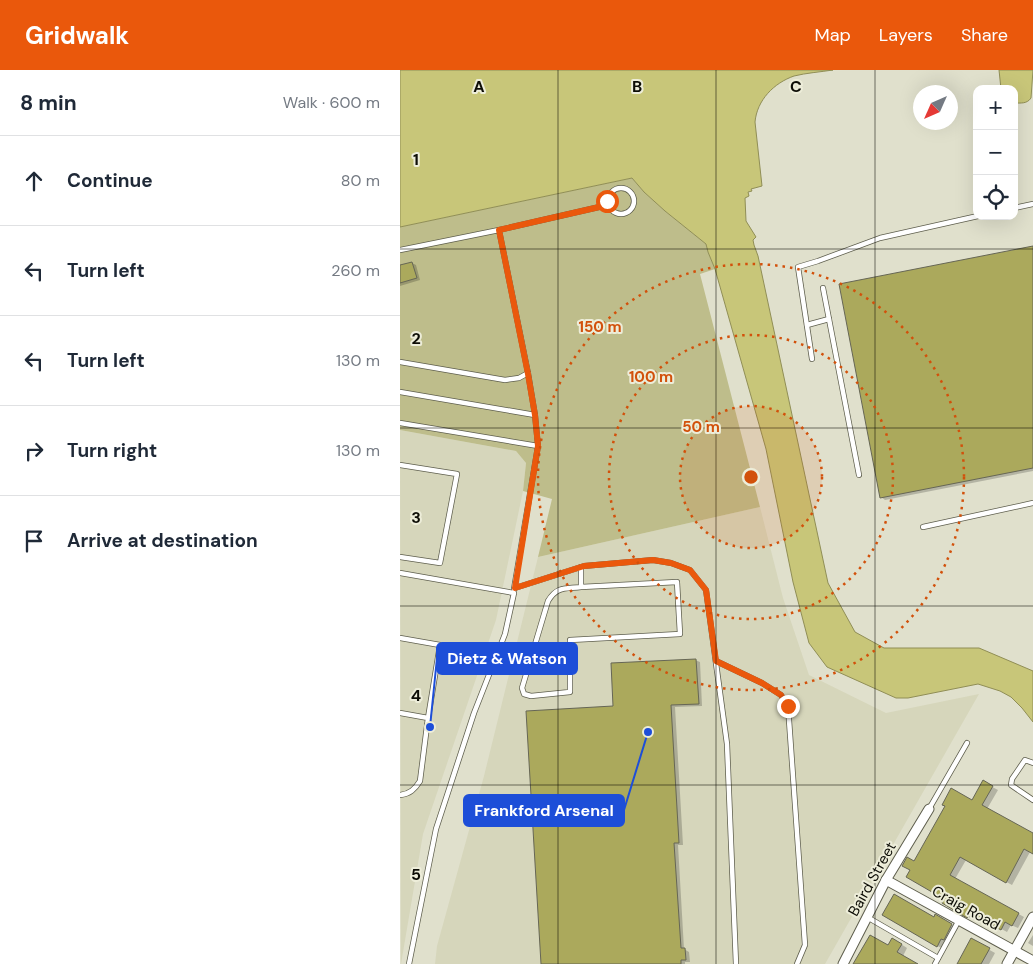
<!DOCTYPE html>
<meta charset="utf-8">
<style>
:root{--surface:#fff;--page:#f2f2f3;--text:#1f2937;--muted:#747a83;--line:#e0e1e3;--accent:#ea580c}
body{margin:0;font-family:"DM Sans",sans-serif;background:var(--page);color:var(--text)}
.controls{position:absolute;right:15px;top:15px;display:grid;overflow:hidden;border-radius:10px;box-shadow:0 5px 20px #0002}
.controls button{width:45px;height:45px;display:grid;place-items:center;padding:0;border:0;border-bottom:1px solid var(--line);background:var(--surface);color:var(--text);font:25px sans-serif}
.compass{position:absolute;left:513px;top:15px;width:45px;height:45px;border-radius:50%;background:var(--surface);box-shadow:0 5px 20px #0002;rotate:225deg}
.stop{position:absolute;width:15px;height:15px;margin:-11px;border:4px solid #ea580c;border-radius:50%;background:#fff}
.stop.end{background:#ea580c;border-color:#fff;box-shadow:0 1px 5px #0008}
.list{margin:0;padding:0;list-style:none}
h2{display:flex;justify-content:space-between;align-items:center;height:65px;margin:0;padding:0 20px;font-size:21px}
h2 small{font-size:16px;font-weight:400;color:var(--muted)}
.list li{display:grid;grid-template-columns:32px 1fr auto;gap:15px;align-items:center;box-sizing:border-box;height:90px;padding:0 20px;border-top:1px solid var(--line)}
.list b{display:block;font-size:19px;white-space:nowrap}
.list em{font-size:16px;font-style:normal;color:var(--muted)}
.icon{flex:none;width:28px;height:28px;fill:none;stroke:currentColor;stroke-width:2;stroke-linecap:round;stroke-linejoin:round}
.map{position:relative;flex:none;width:633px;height:894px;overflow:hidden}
header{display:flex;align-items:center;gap:30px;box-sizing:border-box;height:70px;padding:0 25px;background:var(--accent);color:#fff}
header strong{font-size:24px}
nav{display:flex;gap:28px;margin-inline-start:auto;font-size:18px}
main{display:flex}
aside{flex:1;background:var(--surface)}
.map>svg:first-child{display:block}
.built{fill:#d6d6bb}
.green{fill:#bebd8b}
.water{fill:#c8c679;stroke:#908e56}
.shadow{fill:#0003}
.building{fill:#aba95c;stroke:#665}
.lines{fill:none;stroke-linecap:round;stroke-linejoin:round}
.service-casing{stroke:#5e5e4d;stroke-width:6}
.minor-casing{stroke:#5e5e4d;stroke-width:11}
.service{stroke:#fff;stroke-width:4.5}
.minor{stroke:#fff;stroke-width:9}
.route{stroke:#ea580c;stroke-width:6}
.grid{fill:none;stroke:#0d0d06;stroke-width:1;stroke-opacity:0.55}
.ring{fill:none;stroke:#d2510b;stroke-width:2.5;stroke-dasharray:2.5 5}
.labels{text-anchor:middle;stroke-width:4;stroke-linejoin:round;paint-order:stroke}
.street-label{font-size:15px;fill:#0d0d06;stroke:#ededd9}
.grid-label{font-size:16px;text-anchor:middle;font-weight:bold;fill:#0d0d06;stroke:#ededd9;stroke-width:4;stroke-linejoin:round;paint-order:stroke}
.centre{fill:#d2510b;stroke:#ededd9;stroke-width:2.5}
.ring-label{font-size:15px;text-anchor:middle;font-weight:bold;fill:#d2510b;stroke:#ededd9;stroke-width:4;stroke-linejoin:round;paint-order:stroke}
.leader{fill:none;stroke:#1d4ed8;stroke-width:2}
.callout-dot{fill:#1d4ed8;stroke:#ededd9;stroke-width:2}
.callout{fill:#1d4ed8;stroke:#1d4ed8;stroke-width:2}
.callout-label{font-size:16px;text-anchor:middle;font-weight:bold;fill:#fff}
</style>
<header>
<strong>Gridwalk</strong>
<nav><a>Map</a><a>Layers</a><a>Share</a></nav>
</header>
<main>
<aside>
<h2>8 min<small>Walk · 600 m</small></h2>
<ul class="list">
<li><svg class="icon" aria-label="ahead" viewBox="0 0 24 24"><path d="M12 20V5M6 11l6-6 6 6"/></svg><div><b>Continue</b></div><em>80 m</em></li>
<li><svg class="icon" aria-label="left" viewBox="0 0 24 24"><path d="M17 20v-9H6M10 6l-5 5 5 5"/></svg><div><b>Turn left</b></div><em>260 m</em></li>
<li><svg class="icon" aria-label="left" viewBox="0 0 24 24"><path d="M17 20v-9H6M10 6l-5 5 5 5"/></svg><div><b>Turn left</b></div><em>130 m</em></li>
<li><svg class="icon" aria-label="right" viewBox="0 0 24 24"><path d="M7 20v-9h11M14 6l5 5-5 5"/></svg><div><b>Turn right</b></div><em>130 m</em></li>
<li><svg class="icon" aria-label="arrive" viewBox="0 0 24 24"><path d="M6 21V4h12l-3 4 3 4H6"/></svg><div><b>Arrive at destination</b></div></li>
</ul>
</aside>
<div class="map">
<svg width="633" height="894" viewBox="0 0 633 894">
<rect width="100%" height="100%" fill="#e0e0cc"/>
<g class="built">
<polygon points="0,360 116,381 126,393 123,421 96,550 23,764 1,894"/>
<polygon points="360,437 383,528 409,605 486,643 579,624 425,894 35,894 37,876 84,706 138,487"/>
</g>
<polygon class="green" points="232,108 244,122 265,141 306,174 308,182 315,199 300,204 360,437 138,487 152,429 123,421 126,393 116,381 0,360 0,157"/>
<g class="water">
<path d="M 0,0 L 433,0 C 420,2 406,3 394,6 C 374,13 357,30 355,52 L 362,116 L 351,119 L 352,121 L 348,122 L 349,126 L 345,128 L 346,151 L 356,167 L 353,170 L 354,175 L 358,186 L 428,513 L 455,562 L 484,578 L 579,578 L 633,601 L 633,652 L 622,638 L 611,627 L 600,621 L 578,614 L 508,628 L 496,628 L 427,597 L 409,573 L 393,512 L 366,379 L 315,199 L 308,182 L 306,174 L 265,141 L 244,122 L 232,108 L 0,157 Z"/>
<path d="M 599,0 L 633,0 L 631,28 C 627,34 621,33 614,33 L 614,19 L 601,19 Z"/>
</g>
<g class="shadow">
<polygon points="633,177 633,401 485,430 481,427"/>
<polygon points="12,193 16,195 20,210 0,216 0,196"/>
<polygon points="295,590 300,592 302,636 275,637 283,775 278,775 284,879 289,882 290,892 285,892 285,894 142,894 215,637"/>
<polygon points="583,712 598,720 587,739 633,764 633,783 630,782 612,815 566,790 555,809 624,847 618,858 611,855 607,862 576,845 574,850 543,833 546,828 515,793 573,732"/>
<polygon points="483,845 534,849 536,846 558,858 550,872 548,871 543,879"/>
<polygon points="633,865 633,876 628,873"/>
<polygon points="493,869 507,878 503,886 516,894 454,894 488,877"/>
<polygon points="572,870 595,883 589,894 558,894"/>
</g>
<g class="building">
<polygon points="633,176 633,398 480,428 439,214"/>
<polygon points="12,192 17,208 0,213 0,195"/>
<polygon points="296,589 299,634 271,635 279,773 274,773 281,878 285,878 286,890 281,890 281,894 141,894 126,641 213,636 211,593"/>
<polygon points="583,710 593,716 582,735 633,763 633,784 624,779 606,813 560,787 550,805 619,843 612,856 605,852 601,860 570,843 567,848 542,833 544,829 506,807 510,800 502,796 507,787 514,791 545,736 542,735 551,718 572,730"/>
<polygon points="494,824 534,847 535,844 552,854 544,870 541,869 537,877 482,845"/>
<polygon points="470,865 488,875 492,868 502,874 497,882 518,894 453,894"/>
<polygon points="571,868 590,878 581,894 557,894"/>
</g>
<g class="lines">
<g class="service-casing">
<g id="service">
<circle cx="221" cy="131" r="13"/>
<polyline points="614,138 633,134"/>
<polyline points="0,180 99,160"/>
<polyline points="423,218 459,405"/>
<polyline points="407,255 429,249"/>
<polyline points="412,289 398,197 418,191 480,168 578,146"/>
<polyline points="0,292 105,310 119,308 128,303"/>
<polyline points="0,322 135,345"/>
<polyline points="0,353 138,376"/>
<polyline points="0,395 57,404 40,493 0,487"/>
<polyline points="523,457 633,433"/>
<path d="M 181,497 L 181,517 C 165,519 157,516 148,531 L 122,618 L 124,624 L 131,626 L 170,622 L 170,570 L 280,564 L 277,512 L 181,517"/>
<polyline points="0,503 114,523 105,564 74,643 36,759 9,894"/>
<polyline points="115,518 184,496 253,490 271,493 290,500 306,520 327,674 336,894"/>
<polyline points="114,519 138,376 135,345 128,303 99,160 208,135"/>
<polyline points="0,568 40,575 28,648"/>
<polyline points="316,591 362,613 381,625 388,636 405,875 397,894"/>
<path d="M 0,643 L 28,648 L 20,711 C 15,719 10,724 0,725"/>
<polyline points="633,693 625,690 612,709 611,715 633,730"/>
<polyline points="529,739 567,673"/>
<polyline points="467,847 538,888"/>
<polyline points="535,894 559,850"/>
</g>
</g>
<g class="minor-casing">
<g id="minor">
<polyline points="486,810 633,891"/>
<polyline points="443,894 486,810 529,739"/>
<polyline points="607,894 633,847"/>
</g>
</g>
<use href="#service" class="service"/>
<use href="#minor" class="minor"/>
</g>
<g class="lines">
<polyline class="route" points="207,131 208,135 99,160 128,304 135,345 138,376 115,518 184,496 253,490 271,493 290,500 306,520 316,591 362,613 381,625 388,636"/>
</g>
<path class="grid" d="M 158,0 L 158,894M 316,0 L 316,894M 475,0 L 475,894M 0,179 L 633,179M 0,358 L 633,358M 0,536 L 633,536M 0,715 L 633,715"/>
<circle cx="351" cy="407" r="71" fill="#d2510b" fill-opacity=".12"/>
<g class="ring">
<circle cx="351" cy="407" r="71"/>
<circle cx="351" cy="407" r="142"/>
<circle cx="351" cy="407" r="213"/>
</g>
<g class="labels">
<g class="street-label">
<text transform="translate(472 809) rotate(-61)" y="5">Baird Street</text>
<text transform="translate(566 838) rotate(29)" y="5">Craig Road</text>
</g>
</g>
<g class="grid-label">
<text x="79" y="22">A</text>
<text x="237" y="22">B</text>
<text x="396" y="22">C</text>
<text x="16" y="95">1</text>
<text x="16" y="274">2</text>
<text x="16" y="453">3</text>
<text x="16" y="631">4</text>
<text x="16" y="810">5</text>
</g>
<circle cx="351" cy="407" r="8" class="centre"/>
<g class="ring-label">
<text x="200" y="262">150 m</text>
<text x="251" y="312">100 m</text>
<text x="301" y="362">50 m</text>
</g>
<path class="leader" d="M30 657L37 588M248 662L224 740"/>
<g class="callout-dot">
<circle cx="30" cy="657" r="5"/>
<circle cx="248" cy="662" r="5"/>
</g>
<g class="callout">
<rect x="37" y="573" width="140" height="31" rx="5"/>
<rect x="64" y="725" width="160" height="31" rx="5"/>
</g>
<g class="callout-label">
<text x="107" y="594">Dietz &amp; Watson</text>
<text x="144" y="746">Frankford Arsenal</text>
</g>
</svg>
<div class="controls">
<button>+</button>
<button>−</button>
<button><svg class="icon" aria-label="locate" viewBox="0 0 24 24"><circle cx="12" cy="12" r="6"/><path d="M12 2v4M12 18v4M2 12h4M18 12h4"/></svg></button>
</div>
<svg class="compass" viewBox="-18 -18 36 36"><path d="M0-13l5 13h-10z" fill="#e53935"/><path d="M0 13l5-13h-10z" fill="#747a83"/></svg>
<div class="stop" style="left:207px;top:131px"></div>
<div class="stop end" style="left:388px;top:636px"></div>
</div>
</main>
